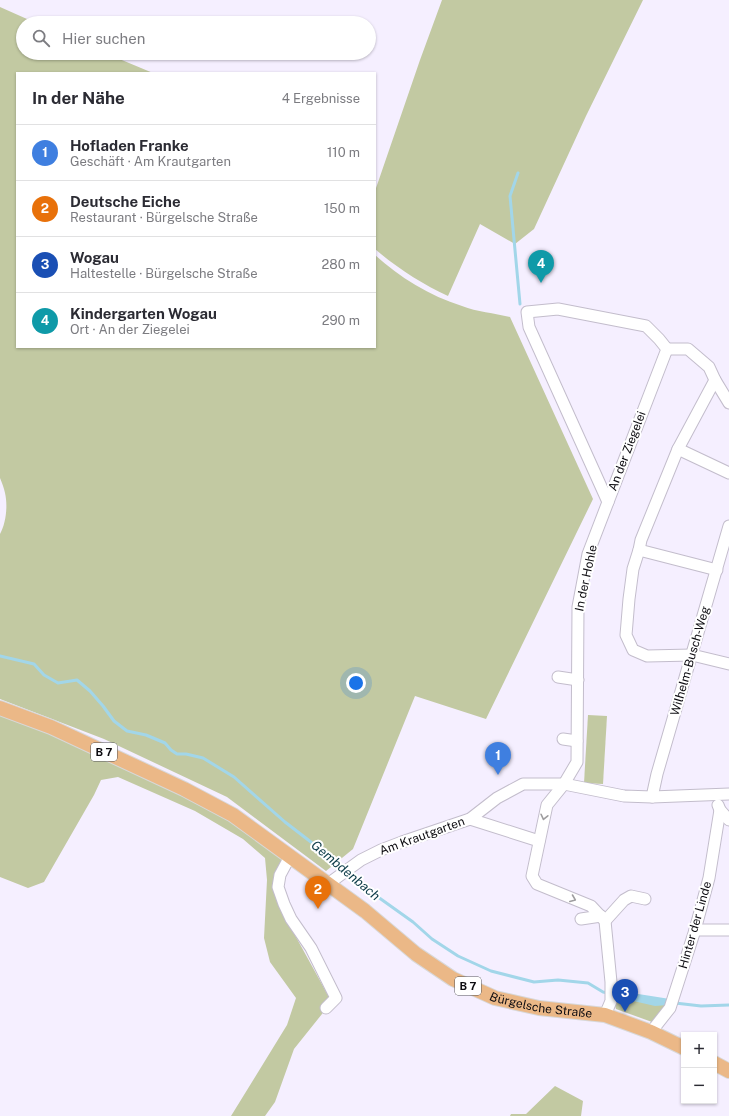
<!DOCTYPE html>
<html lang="de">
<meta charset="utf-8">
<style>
:root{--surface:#fff;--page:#f2f2f3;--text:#2b2b33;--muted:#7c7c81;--line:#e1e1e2;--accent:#db2777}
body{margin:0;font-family:"Public Sans",sans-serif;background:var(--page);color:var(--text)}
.controls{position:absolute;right:12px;bottom:12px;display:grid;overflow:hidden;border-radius:0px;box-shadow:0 1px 3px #0004}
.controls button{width:36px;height:36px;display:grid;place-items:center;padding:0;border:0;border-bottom:1px solid var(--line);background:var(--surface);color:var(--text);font:20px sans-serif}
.you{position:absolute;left:356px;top:683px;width:14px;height:14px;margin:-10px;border:3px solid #fff;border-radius:50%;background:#1a73e8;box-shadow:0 0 0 6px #1a73e833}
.badge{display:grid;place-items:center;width:26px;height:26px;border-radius:50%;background:var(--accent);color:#fff;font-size:13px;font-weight:700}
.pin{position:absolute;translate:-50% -33px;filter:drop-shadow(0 1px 2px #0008)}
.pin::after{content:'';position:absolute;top:21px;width:14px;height:12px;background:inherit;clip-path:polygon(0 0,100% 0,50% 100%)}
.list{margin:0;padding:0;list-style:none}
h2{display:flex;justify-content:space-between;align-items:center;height:52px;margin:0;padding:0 16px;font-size:17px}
h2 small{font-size:13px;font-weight:400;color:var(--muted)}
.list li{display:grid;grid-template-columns:26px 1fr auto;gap:12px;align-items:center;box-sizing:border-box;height:56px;padding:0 16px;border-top:1px solid var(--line)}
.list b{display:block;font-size:15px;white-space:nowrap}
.list p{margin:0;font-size:13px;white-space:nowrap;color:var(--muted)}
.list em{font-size:13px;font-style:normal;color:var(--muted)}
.icon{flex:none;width:22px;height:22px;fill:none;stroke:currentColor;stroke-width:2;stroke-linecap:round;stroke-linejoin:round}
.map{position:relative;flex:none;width:729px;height:1116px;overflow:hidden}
.search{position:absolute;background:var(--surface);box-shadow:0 1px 3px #0004;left:16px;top:16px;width:360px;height:44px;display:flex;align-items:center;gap:10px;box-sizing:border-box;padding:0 14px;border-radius:22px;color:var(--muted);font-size:15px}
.panel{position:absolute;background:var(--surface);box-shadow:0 1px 3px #0004;left:16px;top:72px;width:360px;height:276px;border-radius:0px}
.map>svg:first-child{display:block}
.green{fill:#c2c9a2}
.water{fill:#a2d6e9}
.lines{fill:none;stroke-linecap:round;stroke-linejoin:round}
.stream{stroke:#a2d6e9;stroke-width:3}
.minor-casing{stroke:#c3bdcc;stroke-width:13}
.major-casing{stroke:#d8d8d9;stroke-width:16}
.minor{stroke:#fff;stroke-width:11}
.major{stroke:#ebb887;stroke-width:14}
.oneway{stroke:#9e9d9f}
.labels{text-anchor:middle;stroke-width:4;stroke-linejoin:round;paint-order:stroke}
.shield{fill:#fff;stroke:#555458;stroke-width:1}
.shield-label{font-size:11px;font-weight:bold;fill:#0c0b10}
.street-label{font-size:12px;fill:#0c0b10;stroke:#fff}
.water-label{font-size:13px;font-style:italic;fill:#0b3a47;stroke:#fff}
</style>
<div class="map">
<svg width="729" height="1116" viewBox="0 0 729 1116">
<rect width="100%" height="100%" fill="#f5efff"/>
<g class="green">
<path d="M 442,0 L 643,0 L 586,116 L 534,229 L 515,244 L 480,224 L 448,296 C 422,284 397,268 375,249 L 375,191 L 420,60 Z"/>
<path d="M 0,7 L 36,23 L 23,23 L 23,53 L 105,53 L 153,73 L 17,73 L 17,347 L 375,347 L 375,255 C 399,277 430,296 462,306 C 477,312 494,313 510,317 L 593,499 L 486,719 L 415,696 L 353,849 L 326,871 L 227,797 L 104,739 L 0,699 L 0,534 C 6,523 8,506 5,493 C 4,488 2,483 0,478 Z"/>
<polygon points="0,714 65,740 220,813 284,857 274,882 285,917 335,1008 326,1009 294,1049 275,1102 265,1116 231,1116 287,1025 296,998 270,962 264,938 267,880 265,858 243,839 195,811 118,777 101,780 94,795 44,882 28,888 0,877"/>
<polygon points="588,715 607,716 603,784 584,783"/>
<polygon points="616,997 626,1000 668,1005 652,1022 616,1009 615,1006"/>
<polygon points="555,1086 583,1101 581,1116 510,1116 511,1114 526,1114"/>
</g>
<polygon class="water" points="617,992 628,994 632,993 670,999 668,1005 655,1006 616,997"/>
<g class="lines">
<g class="stream">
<polyline points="518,173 510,196 520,304"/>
<polyline points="0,656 34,664 44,675 58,683 77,680 90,691 103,706 114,721 127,731 146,735 165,743 171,750 177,754 186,754 203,758 234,777 285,822 342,866 378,897 413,922 432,939 458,956 491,971 534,982 558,980 588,983 603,992 608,993"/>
<polyline points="675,1003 701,1006 729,1005"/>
</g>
<g class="minor-casing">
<g id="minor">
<polygon points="558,309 646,326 659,339 667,349 608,502 529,327 527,312"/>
<polyline points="667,349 688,349 709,367 715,380 729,403"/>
<polyline points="715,380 678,449 641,540 639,550 633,569 629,599 626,635 633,650 647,656 692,655 729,664"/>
<polyline points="678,449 729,473"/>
<polyline points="639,550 717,570"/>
<polyline points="558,677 578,680"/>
<polyline points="563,739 577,741"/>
<polyline points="652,797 657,774 729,526"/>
<polyline points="718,805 720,810 729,820"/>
<polyline points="470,819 539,841"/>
<polyline points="293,858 287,862 280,875 278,887 284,904 291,919 311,948 336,998 326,1008"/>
<polyline points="328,884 361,860 381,850 402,842 470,819 497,798 523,784 564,784 624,796 652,797 729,794"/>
<polyline points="581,919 601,916"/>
<polyline points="605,921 624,900 631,896 645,899"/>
<polyline points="695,930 729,930"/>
<polyline points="605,1015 611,1001 611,982 605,921 591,906 537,884 532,876 547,805 564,784 577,762 578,607 588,554 608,502"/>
<polyline points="651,1032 670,1008 695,930 709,878 720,810"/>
</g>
</g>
<g class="major-casing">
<g id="major">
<path id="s1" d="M 0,708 L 51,727 L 184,789 L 233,815 L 365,911 L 416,954 L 453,979 L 495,998 L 539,1008 L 605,1015 L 651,1032 L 684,1048"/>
<polyline points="714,1063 729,1071"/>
</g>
</g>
<use href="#minor" class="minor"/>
<use href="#major" class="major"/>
</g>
<defs><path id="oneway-chevron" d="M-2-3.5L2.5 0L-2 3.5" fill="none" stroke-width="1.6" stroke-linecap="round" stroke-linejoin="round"/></defs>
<g class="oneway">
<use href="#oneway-chevron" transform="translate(544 817) rotate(103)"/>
<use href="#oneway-chevron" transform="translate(573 899) rotate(22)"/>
</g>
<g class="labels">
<g class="shield">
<rect x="91" y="743" width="26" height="18" rx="3"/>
<rect x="455" y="977" width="26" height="18" rx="3"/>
</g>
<g class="shield-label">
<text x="104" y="756">B 7</text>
<text x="468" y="990">B 7</text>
</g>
<g class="street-label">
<text transform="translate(627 451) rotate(-69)" y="4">An der Ziegelei</text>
<text transform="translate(586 578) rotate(-78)" y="4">In der Hohle</text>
<text transform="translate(690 661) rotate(-74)" y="4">Wilhelm-Busch-Weg</text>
<text transform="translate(422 836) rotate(-20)" y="4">Am Krautgarten</text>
<text transform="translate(695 925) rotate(-74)" y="4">Hinter der Linde</text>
<text dy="4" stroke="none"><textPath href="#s1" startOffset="624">Bürgelsche Straße</textPath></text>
</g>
<g class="water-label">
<text transform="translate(346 870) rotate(40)" y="5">Gembdenbach</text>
</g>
</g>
</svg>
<div class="controls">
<button>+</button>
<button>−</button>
</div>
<div class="you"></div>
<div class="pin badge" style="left:498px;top:775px;background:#3f7fe0">1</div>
<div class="pin badge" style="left:318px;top:909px;background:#e8710a">2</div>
<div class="pin badge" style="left:625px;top:1012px;background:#1a4fb4">3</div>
<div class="pin badge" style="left:541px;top:283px;background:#0f9aa8">4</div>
<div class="search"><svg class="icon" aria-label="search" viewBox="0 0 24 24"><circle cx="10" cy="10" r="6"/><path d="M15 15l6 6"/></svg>Hier suchen</div>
<section class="panel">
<h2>In der Nähe<small>4 Ergebnisse</small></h2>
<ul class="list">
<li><span class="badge" style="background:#3f7fe0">1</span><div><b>Hofladen Franke</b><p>Geschäft · Am Krautgarten</p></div><em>110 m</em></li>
<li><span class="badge" style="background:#e8710a">2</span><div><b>Deutsche Eiche</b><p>Restaurant · Bürgelsche Straße</p></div><em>150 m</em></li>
<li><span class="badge" style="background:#1a4fb4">3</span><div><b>Wogau</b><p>Haltestelle · Bürgelsche Straße</p></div><em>280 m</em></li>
<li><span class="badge" style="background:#0f9aa8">4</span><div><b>Kindergarten Wogau</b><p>Ort · An der Ziegelei</p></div><em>290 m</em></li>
</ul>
</section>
</div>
